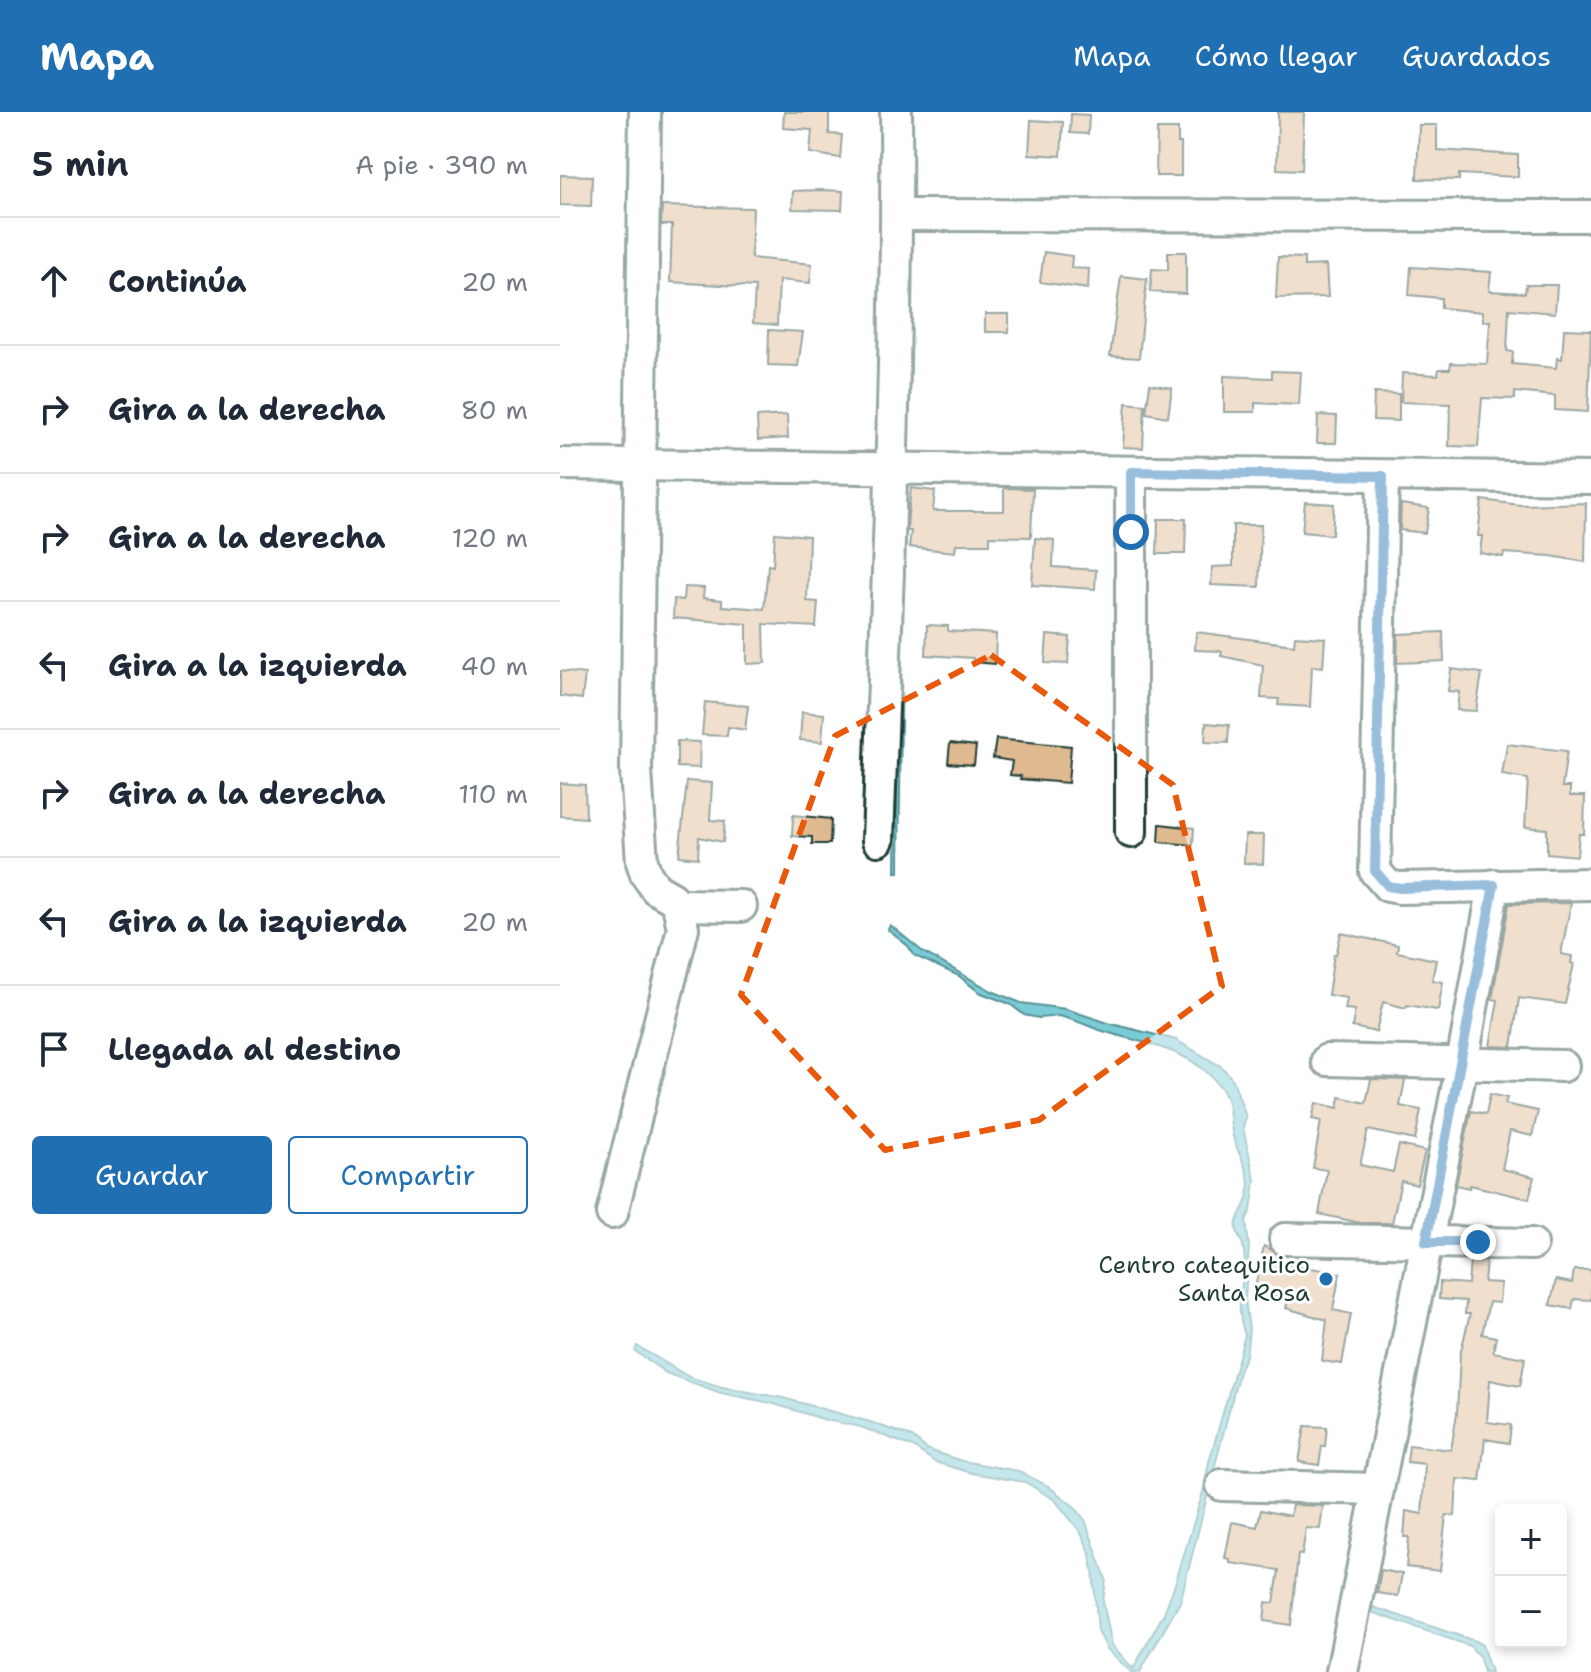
<!DOCTYPE html>
<html lang="es">
<meta charset="utf-8">
<style>
:root{--surface:#fff;--page:#f6f6f7;--text:#1f2937;--muted:#747a83;--line:#e0e1e3;--accent:#1f6fb2}
body{margin:0;font-family:"Shantell Sans",sans-serif;background:var(--page);color:var(--text)}
.controls{position:absolute;right:24px;bottom:24px;display:grid;overflow:hidden;border-radius:8px;box-shadow:0 4px 12px #0003}
.controls button{width:72px;height:72px;display:grid;place-items:center;padding:0;border:0;border-bottom:2px solid var(--line);background:var(--surface);color:var(--text);font:40px sans-serif}
.stop{position:absolute;width:24px;height:24px;margin:-18px;border:6px solid #1f6fb2;border-radius:50%;background:#fff}
.stop.end{background:#1f6fb2;border-color:#fff;box-shadow:0 2px 8px #0008}
.list{margin:0;padding:0;list-style:none}
h2{display:flex;justify-content:space-between;align-items:center;height:104px;margin:0;padding:0 32px;font-size:34px}
h2 small{font-size:26px;font-weight:400;color:var(--muted)}
.list li{display:grid;grid-template-columns:52px 1fr auto;gap:24px;align-items:center;box-sizing:border-box;height:128px;padding:0 32px;border-top:2px solid var(--line)}
.list b{display:block;font-size:30px;white-space:nowrap}
.list em{font-size:26px;font-style:normal;color:var(--muted)}
.actions{display:flex;gap:16px;padding:24px 32px}
.actions a{flex:1;padding:18px 0;border:2px solid var(--accent);border-radius:8px;text-align:center;font-size:28px;color:var(--accent)}
.actions .main{background:var(--accent);color:#fff}
.icon{flex:none;width:44px;height:44px;fill:none;stroke:currentColor;stroke-width:2;stroke-linecap:round;stroke-linejoin:round}
.map{position:relative;flex:none;width:1031px;height:1560px;overflow:hidden}
header{display:flex;align-items:center;gap:48px;box-sizing:border-box;height:112px;padding:0 40px;background:var(--accent);color:#fff}
header strong{font-size:38px}
nav{display:flex;gap:44px;margin-inline-start:auto;font-size:28px}
main{display:flex}
aside{flex:1;background:var(--surface)}
.map>svg:first-child{display:block}
.water{fill:#7acbd5;stroke:#569295;stroke-width:2}
.building{fill:#dfb990;stroke:#1f3d34;stroke-width:2}
.lines{fill:none;stroke-linecap:round;stroke-linejoin:round}
.minor-casing{stroke:#1f3d34;stroke-width:36}
.minor{stroke:#fff;stroke-width:30}
.route{stroke:#1f6fb2;stroke-width:10}
.marked{fill:none;stroke:#e8590c;stroke-width:6;stroke-dasharray:16 10;stroke-linejoin:round}
.poi-dot{fill:#1f6fb2;stroke:#fff;stroke-width:3}
.labels{text-anchor:middle;stroke-width:6;stroke-linejoin:round;paint-order:stroke}
.poi-label{font-size:24px;fill:#1f3d34;stroke:#fff;text-anchor:end}
</style>
<header>
<strong>Mapa</strong>
<nav><a>Mapa</a><a>Cómo llegar</a><a>Guardados</a></nav>
</header>
<main>
<aside>
<h2>5 min<small>A pie · 390 m</small></h2>
<ul class="list">
<li><svg class="icon" aria-label="ahead" viewBox="0 0 24 24"><path d="M12 20V5M6 11l6-6 6 6"/></svg><div><b>Continúa</b></div><em>20 m</em></li>
<li><svg class="icon" aria-label="right" viewBox="0 0 24 24"><path d="M7 20v-9h11M14 6l5 5-5 5"/></svg><div><b>Gira a la derecha</b></div><em>80 m</em></li>
<li><svg class="icon" aria-label="right" viewBox="0 0 24 24"><path d="M7 20v-9h11M14 6l5 5-5 5"/></svg><div><b>Gira a la derecha</b></div><em>120 m</em></li>
<li><svg class="icon" aria-label="left" viewBox="0 0 24 24"><path d="M17 20v-9H6M10 6l-5 5 5 5"/></svg><div><b>Gira a la izquierda</b></div><em>40 m</em></li>
<li><svg class="icon" aria-label="right" viewBox="0 0 24 24"><path d="M7 20v-9h11M14 6l5 5-5 5"/></svg><div><b>Gira a la derecha</b></div><em>110 m</em></li>
<li><svg class="icon" aria-label="left" viewBox="0 0 24 24"><path d="M17 20v-9H6M10 6l-5 5 5 5"/></svg><div><b>Gira a la izquierda</b></div><em>20 m</em></li>
<li><svg class="icon" aria-label="arrive" viewBox="0 0 24 24"><path d="M6 21V4h12l-3 4 3 4H6"/></svg><div><b>Llegada al destino</b></div></li>
</ul>
<div class="actions"><a class="main">Guardar</a><a>Compartir</a></div>
</aside>
<div class="map">
<svg width="1031" height="1560" viewBox="0 0 1031 1560">
<rect width="100%" height="100%" fill="#fff"/>
<filter id="ink" filterUnits="userSpaceOnUse"><feTurbulence type="fractalNoise" baseFrequency=".0125" numOctaves="2"/><feDisplacementMap in="SourceGraphic" scale="16" xChannelSelector="R" yChannelSelector="G"/><feConvolveMatrix kernelMatrix="1 2 1 2 8 2 1 2 1" color-interpolation-filters="sRGB"/></filter>
<g filter="url(#ink)">
<g class="water">
<polygon points="340,447 343,448 339,760 336,760"/>
<path d="M 330,813 L 363,840 L 432,879 L 461,891 L 506,897 L 548,911 L 616,928 L 662,955 L 673,968 L 686,1005 L 683,1016 L 695,1068 L 691,1099 L 686,1108 L 689,1136 L 685,1186 L 689,1218 L 686,1244 L 680,1256 L 620,1490 L 580,1560 L 571,1560 L 547,1537 L 538,1519 L 533,1458 L 529,1438 L 520,1419 L 495,1388 L 465,1370 L 412,1361 L 375,1350 L 353,1335 L 301,1315 L 266,1308 L 211,1291 L 161,1281 L 106,1261 L 75,1239 L 77,1234 L 129,1265 L 162,1275 L 223,1286 L 310,1310 L 352,1325 L 368,1338 L 402,1349 L 458,1359 L 488,1374 L 515,1395 L 525,1408 L 546,1467 L 543,1490 L 552,1533 L 573,1557 L 604,1501 L 615,1472 L 643,1380 L 649,1350 L 685,1223 C 671,1185 690,1164 683,1133 C 680,1124 675,1120 677,1110 C 681,1098 689,1089 689,1076 C 690,1058 677,1041 673,1024 C 669,1010 671,988 662,977 C 631,933 580,933 534,916 C 522,911 512,907 499,904 L 479,906 L 464,903 L 450,892 L 419,880 L 399,864 L 355,844 L 348,834 L 328,818 Z"/>
<polygon points="810,1494 915,1529 922,1533 931,1560 924,1560 919,1544 910,1534 808,1499"/>
</g>
<g class="building">
<polygon points="224,0 269,0 269,22 282,23 280,46 250,41 252,18 223,16"/>
<polygon points="718,0 744,0 742,58 717,57"/>
<polygon points="511,2 529,3 528,22 510,21"/>
<polygon points="471,8 503,10 501,44 469,42"/>
<polygon points="859,13 877,13 877,38 958,43 958,65 899,62 899,68 857,67"/>
<polygon points="597,17 618,17 618,31 621,31 621,64 596,64"/>
<polygon points="0,63 32,64 31,94 0,93"/>
<polygon points="261,78 283,79 282,98 232,97 233,79"/>
<polygon points="102,94 193,96 191,146 252,152 250,171 219,168 217,213 193,211 195,175 110,170 112,113 101,113"/>
<polygon points="484,140 512,144 511,156 529,157 528,177 480,170"/>
<polygon points="608,140 626,140 626,182 590,180 592,157 608,158"/>
<polygon points="718,145 744,146 744,154 766,153 768,185 716,186"/>
<polygon points="851,155 931,160 929,179 965,181 966,173 997,173 995,201 949,197 947,239 953,240 952,252 996,256 997,246 1002,247 1004,217 1031,218 1028,300 995,298 995,284 955,280 955,287 922,286 918,335 889,334 890,292 841,290 842,261 878,263 879,257 890,257 891,251 927,252 930,209 923,209 923,200 881,196 881,186 849,183"/>
<polygon points="561,164 587,167 579,246 550,244"/>
<rect x="425" y="202" width="24" height="18"/>
<polygon points="209,218 243,220 238,254 208,253"/>
<polygon points="712,259 741,260 739,293 695,291 695,300 664,300 664,264 712,266"/>
<polygon points="590,272 612,276 608,305 586,301"/>
<polygon points="814,281 839,282 839,309 813,308"/>
<polygon points="566,291 585,293 583,336 563,335"/>
<polygon points="227,303 228,326 198,328 197,305"/>
<polygon points="758,303 777,304 776,331 757,331"/>
<polygon points="351,376 375,379 373,399 444,399 444,376 473,377 471,425 430,424 430,432 396,432 395,440 349,435 351,419 347,419 348,403"/>
<polygon points="922,388 960,393 1026,391 1025,450 991,444 944,441 943,445 920,441 922,424 918,424"/>
<polygon points="745,390 774,392 772,423 742,420"/>
<polygon points="841,392 869,396 865,421 840,418"/>
<polygon points="598,407 626,407 625,442 597,442"/>
<polygon points="673,413 701,413 699,475 651,473 652,455 673,454"/>
<polygon points="215,421 249,424 247,489 258,490 256,515 204,512 205,551 187,552 187,512 113,506 114,487 123,488 124,475 144,476 143,486 162,488 162,494 204,497 208,453 213,454"/>
<polygon points="475,426 494,428 493,455 536,458 535,477 472,473"/>
<polygon points="367,513 388,514 388,519 436,522 435,552 413,550 413,546 366,543"/>
<polygon points="636,520 734,533 735,524 765,526 763,555 752,554 750,595 718,593 719,587 701,586 703,553 661,544 662,539 635,538"/>
<polygon points="883,520 884,549 837,551 838,522"/>
<polygon points="487,523 510,525 508,552 485,551"/>
<polygon points="891,557 922,561 916,599 897,598 899,580 888,579"/>
<polygon points="0,559 25,562 22,587 0,584"/>
<polygon points="145,590 188,594 185,618 168,615 167,624 142,623"/>
<polygon points="242,600 264,602 262,630 240,628"/>
<polygon points="646,611 669,613 668,631 645,630"/>
<polygon points="436,627 511,634 508,671 460,667 461,664 450,663 452,649 433,646"/>
<polygon points="117,629 140,630 139,656 117,655"/>
<polygon points="390,631 416,634 414,653 388,651"/>
<polygon points="947,632 1007,639 1002,675 1010,675 1010,684 1025,684 1024,722 1019,722 1017,744 987,741 987,717 965,715 968,667 942,663"/>
<polygon points="127,669 152,671 150,708 165,709 163,730 139,725 138,746 119,744"/>
<polygon points="0,671 25,673 26,706 0,704"/>
<polygon points="233,703 271,707 270,732 252,732 252,725 232,724"/>
<polygon points="600,712 634,716 633,733 599,730"/>
<polygon points="685,723 704,723 703,752 684,751"/>
<polygon points="1011,791 1001,842 1012,844 1011,851 1014,852 1005,892 959,886 952,935 930,934 938,888 932,887 949,792"/>
<polygon points="781,821 838,833 837,840 876,848 872,868 883,870 878,898 847,893 846,896 823,890 816,920 792,915 795,898 785,897 787,886 768,883 774,842 776,843"/>
<polygon points="811,967 845,968 840,994 861,998 855,1028 808,1018 800,1053 833,1060 839,1033 865,1039 857,1073 841,1069 832,1111 801,1111 759,1102 767,1058 753,1056 761,1009 752,1007 756,991 778,996 780,985 806,991"/>
<polygon points="930,982 947,986 945,992 978,999 972,1024 950,1019 942,1057 974,1065 969,1087 910,1073 909,1076 896,1073 911,999 926,1002"/>
<polygon points="704,1134 722,1144 721,1151 780,1161 773,1198 791,1202 782,1252 762,1249 767,1208 726,1196 728,1188 694,1180"/>
<polygon points="910,1149 926,1149 924,1170 941,1171 939,1191 929,1190 922,1222 936,1225 933,1240 965,1246 960,1274 930,1268 927,1310 951,1313 949,1331 925,1327 920,1369 897,1367 895,1404 886,1403 880,1459 846,1455 849,1425 844,1425 846,1399 862,1402 865,1352 847,1350 849,1333 891,1338 897,1301 900,1243 910,1202 905,1202 906,1189 879,1187 880,1170 908,1172"/>
<polygon points="1014,1158 1031,1158 1031,1188 1014,1187 1012,1197 990,1193 996,1168 1012,1171"/>
<polygon points="745,1314 767,1315 765,1334 762,1334 759,1353 739,1350"/>
<polygon points="732,1393 763,1394 760,1417 746,1416 742,1443 738,1442 731,1513 704,1509 706,1490 714,1491 719,1458 670,1451 670,1447 665,1446 672,1410 697,1415 701,1398 730,1404"/>
<polygon points="821,1458 842,1462 838,1484 817,1481"/>
</g>
<g class="lines">
<g class="minor-casing">
<g id="minor">
<polyline points="337,103 1031,104"/>
<polyline points="0,352 1031,366"/>
<polyline points="571,360 571,720"/>
<polyline points="823,364 815,759 828,774 840,776 1031,772"/>
<path d="M 318,728 C 327,485 338,243 336,0"/>
<polyline points="118,793 181,794"/>
<polyline points="767,948 1003,954"/>
<polyline points="52,1101 123,816 118,793 112,786 96,777 86,762 82,750 76,659 85,0"/>
<polyline points="725,1127 972,1132"/>
<polyline points="662,1373 818,1377"/>
<polyline points="782,1560 902,952 934,773"/>
</g>
</g>
<use href="#minor" class="minor"/>
</g>
</g>
<g class="lines" filter="url(#ink)">
<polyline class="route" points="571,420 571,360 823,364 815,759 828,774 840,776 934,773 866,1130 918,1130"/>
</g>
<path d="M0 0H1031V1560H0ZM 431,543 L 613,673 L 662,874 L 479,1008 L 325,1038 L 181,883 L 275,624 Z" fill="#fff" fill-opacity=".55" fill-rule="evenodd"/>
<path class="marked" d="M 431,543 L 613,673 L 662,874 L 479,1008 L 325,1038 L 181,883 L 275,624 Z"/>
<circle class="poi-dot" cx="766" cy="1167" r="8"/>
<g class="labels">
<g class="poi-label">
<text x="750" y="1161">Centro catequitico<tspan x="750" dy="28">Santa Rosa</tspan></text>
</g>
</g>
</svg>
<div class="controls">
<button>+</button>
<button>−</button>
</div>
<div class="stop" style="left:571px;top:420px"></div>
<div class="stop end" style="left:918px;top:1130px"></div>
</div>
</main>
